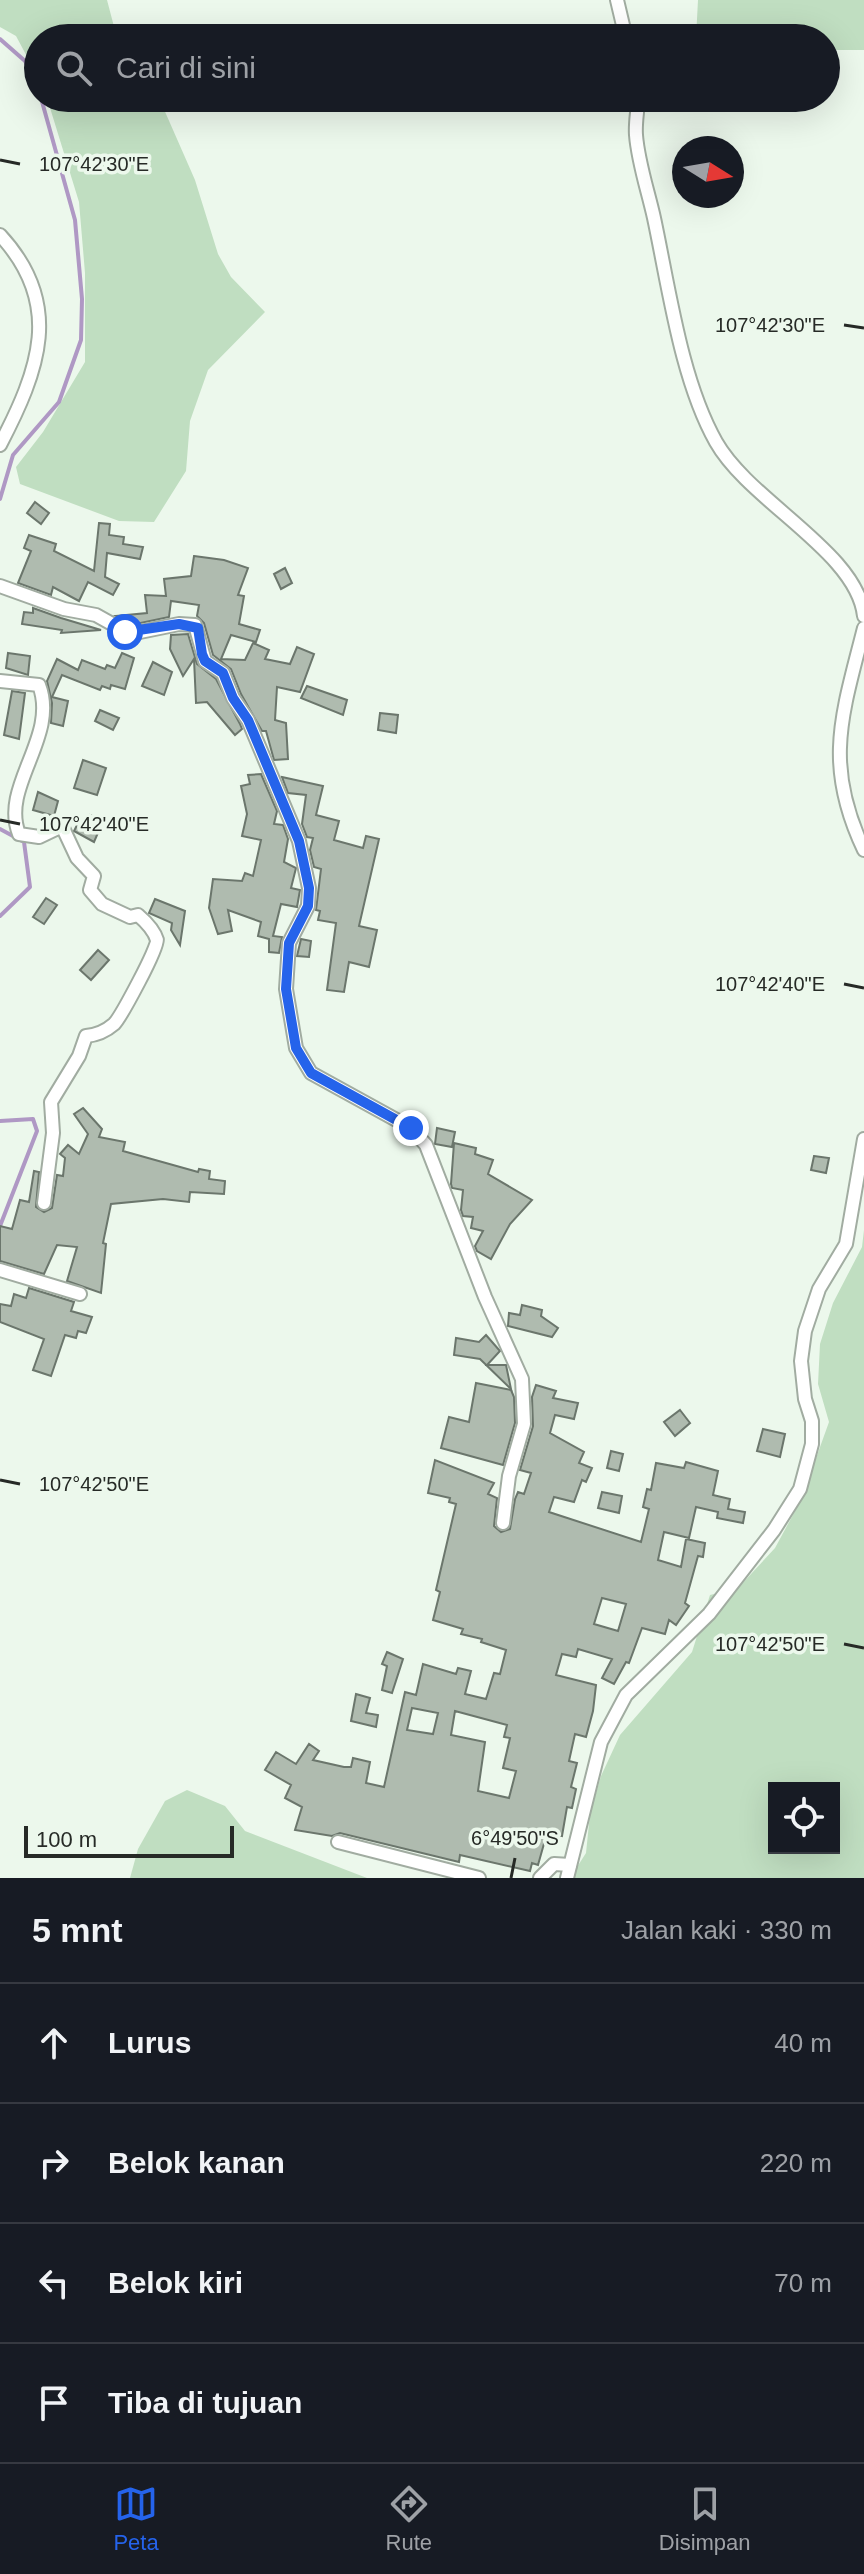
<!DOCTYPE html>
<html lang="id">
<meta charset="utf-8">
<style>
:root{--surface:#171b24;--page:#20242c;--text:#f1f3f6;--muted:#9ea1a6;--line:#363941;--accent:#2563eb}
body{margin:0;font-family:Helvetica,sans-serif;background:var(--page);color:var(--text)}
.controls{position:absolute;right:24px;bottom:24px;display:grid;overflow:hidden;border-radius:0px;box-shadow:0 8px 32px #0002}
.controls button{width:72px;height:72px;display:grid;place-items:center;padding:0;border:0;border-bottom:2px solid var(--line);background:var(--surface);color:var(--text);font:40px sans-serif}
.compass{position:absolute;left:672px;top:136px;width:72px;height:72px;border-radius:50%;background:var(--surface);box-shadow:0 8px 32px #0002;rotate:101deg}
.scale{position:absolute;left:24px;bottom:20px;width:210px;box-sizing:border-box;padding-left:8px;border:4px solid #262a26;border-top:0;font-size:22px;line-height:28px;white-space:nowrap;color:#262a26;-webkit-text-stroke:6px #ecf8ec;paint-order:stroke}
.stop{position:absolute;width:24px;height:24px;margin:-18px;border:6px solid #2563eb;border-radius:50%;background:#fff}
.stop.end{background:#2563eb;border-color:#fff;box-shadow:0 2px 8px #0008}
.list{margin:0;padding:0;list-style:none}
h2{display:flex;justify-content:space-between;align-items:center;height:104px;margin:0;padding:0 32px;font-size:34px}
h2 small{font-size:26px;font-weight:400;color:var(--muted)}
.list li{display:grid;grid-template-columns:52px 1fr auto;gap:24px;align-items:center;box-sizing:border-box;height:120px;padding:0 32px;border-top:2px solid var(--line)}
.list b{display:block;font-size:30px;white-space:nowrap}
.list em{font-size:26px;font-style:normal;color:var(--muted)}
.icon{flex:none;width:44px;height:44px;fill:none;stroke:currentColor;stroke-width:2;stroke-linecap:round;stroke-linejoin:round}
.map{position:relative;flex:none;width:864px;height:1878px;overflow:hidden}
.search{position:absolute;background:var(--surface);box-shadow:0 8px 32px #0002;left:24px;right:24px;top:24px;height:88px;display:flex;align-items:center;gap:20px;box-sizing:border-box;padding:0 28px;border-radius:44px;color:var(--muted);font-size:30px}
.sheet{height:584px;background:var(--surface)}
nav{display:flex;justify-content:space-around;align-items:center;box-sizing:border-box;height:112px;border-top:2px solid var(--line);background:var(--surface);font-size:22px;color:var(--muted)}
nav a{display:grid;justify-items:center;gap:4px}
nav .on{color:var(--accent)}
.map>svg:first-child{display:block}
.green{fill:#c0dec1;fill-rule:evenodd}
.lines{fill:none;stroke-linecap:round;stroke-linejoin:round}
.stream{stroke:#af98c4;stroke-width:4}
.building{fill:#afbbaf;stroke:#6b766c;stroke-width:2;fill-rule:evenodd}
.street-casing{stroke:#a1aca1;stroke-width:16}
.street{stroke:#fff;stroke-width:12}
.route{stroke:#2563eb;stroke-width:10}
.ticks{fill:none;stroke:#262a26;stroke-width:3}
.ticks-label{font-size:20px;text-anchor:middle;fill:#262a26;stroke:#ecf8ec;stroke-width:7;stroke-linejoin:round;paint-order:stroke}
</style>
<div class="map">
<svg width="864" height="1878" viewBox="0 0 864 1878">
<rect width="100%" height="100%" fill="#ecf8ec"/>
<g class="green">
<polygon points="0,0 107,0 117,38 38,38 38,77 16,36 0,27"/>
<polygon points="698,0 864,0 864,50 826,50 826,38 696,38"/>
<polygon points="47,98 159,98 195,180 218,254 231,277 265,312 208,370 190,421 186,471 154,522 119,521 20,484 16,467 43,432 85,362 85,273 79,202"/>
<path d="M 864,1230 L 864,1878 L 570,1878 L 586,1853 L 590,1814 L 601,1776 L 620,1735 L 692,1652 L 710,1595 L 738,1588 L 775,1548 L 801,1500 L 829,1422 L 818,1384 L 820,1344 L 833,1303 L 862,1247 ZM 774,1788 L 834,1788 L 834,1848 L 774,1848 Z"/>
<polygon points="187,1790 225,1806 245,1831 367,1878 130,1878 138,1849 165,1801"/>
</g>
<g class="lines">
<g class="stream">
<polyline points="0,39 25,61 38,88"/>
<polyline points="0,499 13,455 59,402 81,340 82,299 75,220 41,98"/>
<polyline points="0,829 24,842 30,887 0,916"/>
<polyline points="0,1121 33,1119 37,1131 0,1226"/>
</g>
</g>
<g class="building">
<polygon points="35,502 49,513 41,524 27,513"/>
<polygon points="99,523 110,524 109,535 124,537 123,544 143,547 140,559 107,553 105,577 119,584 113,595 88,582 79,601 53,587 51,595 18,583 31,551 24,548 29,535 56,544 54,551 94,571"/>
<polygon points="194,556 224,560 248,568 238,595 244,596 239,624 260,630 256,642 231,635 221,659 245,660 253,643 269,650 265,659 290,664 297,647 314,654 300,692 277,687 275,720 286,723 288,759 274,760 266,731 262,731 241,694 231,669 213,655 204,623 197,616 199,605 171,601 169,617 131,625 116,616 147,613 145,595 166,596 164,579 191,576"/>
<polygon points="285,568 292,583 281,589 274,574"/>
<polygon points="33,608 61,618 101,630 61,633 62,630 22,624 24,612 33,613"/>
<polygon points="188,634 197,664 216,679 240,724 242,729 235,735 207,702 196,703 194,659 183,676 170,649 171,635"/>
<polygon points="8,653 30,656 28,675 6,668"/>
<polygon points="122,653 134,658 125,689 111,685 110,689 102,686 100,690 62,675 52,697 68,701 63,726 51,723 52,703 47,681 57,659 78,670 82,660 105,669 107,665 115,668"/>
<polygon points="153,662 172,672 164,695 142,686"/>
<polygon points="307,686 347,700 343,715 301,698"/>
<polygon points="12,691 25,693 19,739 4,735"/>
<polygon points="100,710 119,718 113,730 95,721"/>
<polygon points="380,713 398,715 396,733 378,730"/>
<polygon points="83,760 106,768 97,795 74,788"/>
<polygon points="261,774 277,811 274,824 283,825 288,839 284,862 296,868 291,888 300,890 297,907 281,904 273,936 282,937 279,953 269,952 269,939 258,936 261,922 228,910 232,931 218,934 209,908 213,879 242,881 245,873 253,876 261,840 242,836 247,814 241,786 250,784 248,775"/>
<polygon points="282,777 323,786 316,815 339,821 334,840 363,848 366,836 379,839 359,926 377,930 369,967 349,962 344,992 327,990 336,923 318,920 320,911 316,910 321,869 314,867 310,850 313,838 307,837 302,824 306,795 288,793"/>
<polygon points="38,792 58,801 54,816 33,810"/>
<polygon points="90,815 103,821 94,842 74,831 79,821 86,824"/>
<polygon points="46,898 57,905 44,924 33,917"/>
<polygon points="155,899 185,911 180,945 171,930 172,923 149,913"/>
<polygon points="301,939 311,941 309,957 297,956"/>
<polygon points="98,950 109,960 91,980 80,970"/>
<polygon points="83,1108 102,1129 99,1137 125,1142 123,1151 198,1172 199,1169 210,1171 209,1179 225,1181 224,1194 190,1192 189,1202 163,1199 111,1204 103,1243 106,1244 101,1293 67,1281 77,1247 57,1245 44,1274 0,1261 0,1226 12,1229 20,1200 29,1202 34,1171 39,1172 36,1207 44,1212 52,1208 57,1175 63,1176 65,1158 60,1154 68,1145 79,1154 88,1134 74,1114"/>
<polygon points="437,1128 455,1132 452,1147 435,1144"/>
<polygon points="454,1143 476,1148 475,1154 493,1160 488,1174 532,1200 510,1224 491,1259 477,1251 475,1246 483,1231 471,1228 473,1217 463,1216 461,1210 463,1190 452,1188 451,1184"/>
<polygon points="814,1156 829,1158 826,1173 811,1170"/>
<polygon points="29,1288 74,1302 71,1311 92,1317 86,1333 78,1331 76,1338 65,1335 51,1376 33,1370 44,1339 0,1322 0,1304 11,1306 14,1294 26,1298"/>
<polygon points="522,1305 542,1310 541,1316 558,1328 552,1337 508,1326 509,1313 520,1315"/>
<polygon points="486,1335 500,1351 487,1365 506,1365 511,1389 480,1359 454,1355 456,1338 479,1342"/>
<polygon points="476,1383 511,1390 514,1397 515,1423 503,1465 441,1448 449,1417 469,1422"/>
<path d="M 536,1385 L 556,1391 L 553,1398 L 578,1403 L 574,1419 L 555,1415 L 550,1433 L 584,1452 L 579,1463 L 592,1468 L 586,1482 L 582,1480 L 574,1502 L 554,1497 L 549,1512 L 641,1542 L 649,1509 L 643,1507 L 647,1489 L 651,1490 L 656,1463 L 684,1468 L 686,1462 L 718,1471 L 713,1495 L 730,1499 L 728,1509 L 745,1512 L 743,1523 L 717,1518 L 718,1512 L 696,1507 L 689,1538 L 664,1532 L 658,1560 L 681,1567 L 686,1539 L 705,1543 L 703,1557 L 698,1556 L 685,1603 L 689,1606 L 676,1625 L 669,1620 L 665,1634 L 642,1628 L 629,1663 L 626,1662 L 614,1684 L 602,1678 L 612,1659 L 578,1649 L 576,1657 L 562,1654 L 556,1675 L 596,1685 L 593,1711 L 586,1737 L 575,1734 L 569,1761 L 577,1763 L 571,1787 L 576,1789 L 572,1808 L 567,1807 L 562,1836 L 547,1833 L 538,1865 L 532,1863 L 530,1871 L 460,1855 L 459,1862 L 340,1833 L 332,1836 L 295,1830 L 302,1807 L 285,1798 L 291,1785 L 265,1770 L 276,1752 L 296,1764 L 309,1744 L 319,1751 L 313,1760 L 344,1767 L 351,1767 L 353,1758 L 370,1762 L 366,1783 L 384,1787 L 405,1692 L 416,1695 L 423,1664 L 456,1674 L 458,1668 L 471,1671 L 465,1694 L 486,1699 L 494,1673 L 500,1674 L 506,1650 L 481,1642 L 482,1639 L 461,1634 L 463,1629 L 433,1620 L 440,1592 L 436,1590 L 456,1504 L 449,1502 L 450,1498 L 428,1493 L 435,1460 L 494,1483 L 488,1494 L 497,1498 L 494,1526 L 501,1532 L 510,1529 L 515,1499 L 518,1492 L 524,1494 L 531,1473 L 520,1470 L 533,1426 L 532,1397 ZM 602,1598 L 626,1604 L 618,1631 L 594,1624 ZM 412,1708 L 438,1713 L 433,1734 L 407,1730 ZM 455,1711 L 507,1725 L 504,1737 L 510,1738 L 503,1768 L 516,1771 L 509,1798 L 478,1791 L 485,1742 L 451,1735 Z"/>
<polygon points="680,1410 690,1423 675,1436 664,1422"/>
<polygon points="763,1429 785,1434 780,1457 757,1451"/>
<polygon points="611,1451 623,1454 619,1471 607,1468"/>
<polygon points="602,1492 622,1496 619,1513 598,1508"/>
<polygon points="387,1652 403,1659 392,1693 382,1690 387,1666 382,1664"/>
<polygon points="356,1694 370,1698 366,1713 378,1715 376,1727 351,1721"/>
</g>
<g class="lines">
<g class="street-casing">
<g id="street">
<polyline points="617,0 626,38"/>
<path d="M 638,98 C 638,110 635,122 636,135 C 638,162 648,191 654,218 C 669,288 681,380 716,442 C 750,502 857,552 864,616"/>
<path d="M 0,235 C 64,304 39,370 0,445"/>
<polyline points="0,586 64,609 96,615 130,634 179,624 195,625 205,661 223,673 233,698 248,720 299,841 309,888 308,906 289,943 286,989 296,1048 311,1073 411,1128 426,1145 485,1297 522,1379 524,1424 509,1476 503,1523"/>
<path d="M 864,628 C 842,715 823,764 864,850"/>
<path d="M 0,681 L 39,685 C 59,737 0,786 19,834 L 39,837 L 62,826 L 77,858 L 94,876 L 90,890 L 102,904 L 130,917 L 138,915 C 145,921 154,930 157,940 C 159,946 121,1017 114,1024 C 106,1031 97,1035 86,1036 L 79,1056 L 51,1102 L 53,1133 L 44,1203"/>
<polyline points="0,1270 80,1294"/>
<polyline points="338,1842 479,1878"/>
<polyline points="540,1878 554,1864 570,1865"/>
<polyline points="567,1878 601,1742 626,1695 709,1614 774,1530 800,1489 812,1444 812,1421 805,1399 801,1361 805,1331 819,1289 846,1244 864,1139"/>
</g>
</g>
<use href="#street" class="street"/>
</g>
<g class="lines">
<polyline class="route" points="125,632 179,624 198,628 202,654 205,661 223,673 233,698 248,720 299,841 309,888 308,906 289,943 286,989 296,1048 311,1073 411,1128"/>
</g>
<path class="ticks" d="M 0,160 L 20,164M 844,325 L 864,328M 0,820 L 20,824M 844,984 L 864,988M 0,1480 L 20,1484M 844,1644 L 864,1648M 511,1878 L 515,1858"/>
<g class="ticks-label">
<text x="94" y="171">107°42'30"E</text>
<text x="770" y="332">107°42'30"E</text>
<text x="94" y="831">107°42'40"E</text>
<text x="770" y="991">107°42'40"E</text>
<text x="94" y="1491">107°42'50"E</text>
<text x="770" y="1651">107°42'50"E</text>
<text x="515" y="1845">6°49'50"S</text>
</g>
</svg>
<div class="controls">
<button><svg class="icon" aria-label="locate" viewBox="0 0 24 24"><circle cx="12" cy="12" r="6"/><path d="M12 2v4M12 18v4M2 12h4M18 12h4"/></svg></button>
</div>
<svg class="compass" viewBox="-18 -18 36 36"><path d="M0-13l5 13h-10z" fill="#e53935"/><path d="M0 13l5-13h-10z" fill="#9ea1a6"/></svg>
<div class="scale">100 m</div>
<div class="stop" style="left:125px;top:632px"></div>
<div class="stop end" style="left:411px;top:1128px"></div>
<div class="search"><svg class="icon" aria-label="search" viewBox="0 0 24 24"><circle cx="10" cy="10" r="6"/><path d="M15 15l6 6"/></svg>Cari di sini</div>
</div>
<section class="sheet">
<h2>5 mnt<small>Jalan kaki · 330 m</small></h2>
<ul class="list">
<li><svg class="icon" aria-label="ahead" viewBox="0 0 24 24"><path d="M12 20V5M6 11l6-6 6 6"/></svg><div><b>Lurus</b></div><em>40 m</em></li>
<li><svg class="icon" aria-label="right" viewBox="0 0 24 24"><path d="M7 20v-9h11M14 6l5 5-5 5"/></svg><div><b>Belok kanan</b></div><em>220 m</em></li>
<li><svg class="icon" aria-label="left" viewBox="0 0 24 24"><path d="M17 20v-9H6M10 6l-5 5 5 5"/></svg><div><b>Belok kiri</b></div><em>70 m</em></li>
<li><svg class="icon" aria-label="arrive" viewBox="0 0 24 24"><path d="M6 21V4h12l-3 4 3 4H6"/></svg><div><b>Tiba di tujuan</b></div></li>
</ul>
</section>
<nav>
<a class="on"><svg class="icon" aria-label="map" viewBox="0 0 24 24"><path d="M3 6l6-2 6 2 6-2v14l-6 2-6-2-6 2zM9 4v14M15 6v14"/></svg>Peta</a>
<a><svg class="icon" aria-label="directions" viewBox="0 0 24 24"><path d="M12 3l9 9-9 9-9-9zM9 14v-3h6M13 9l2 2-2 2"/></svg>Rute</a>
<a><svg class="icon" aria-label="saved" viewBox="0 0 24 24"><path d="M7 4h10v16l-5-4-5 4z"/></svg>Disimpan</a>
</nav>
